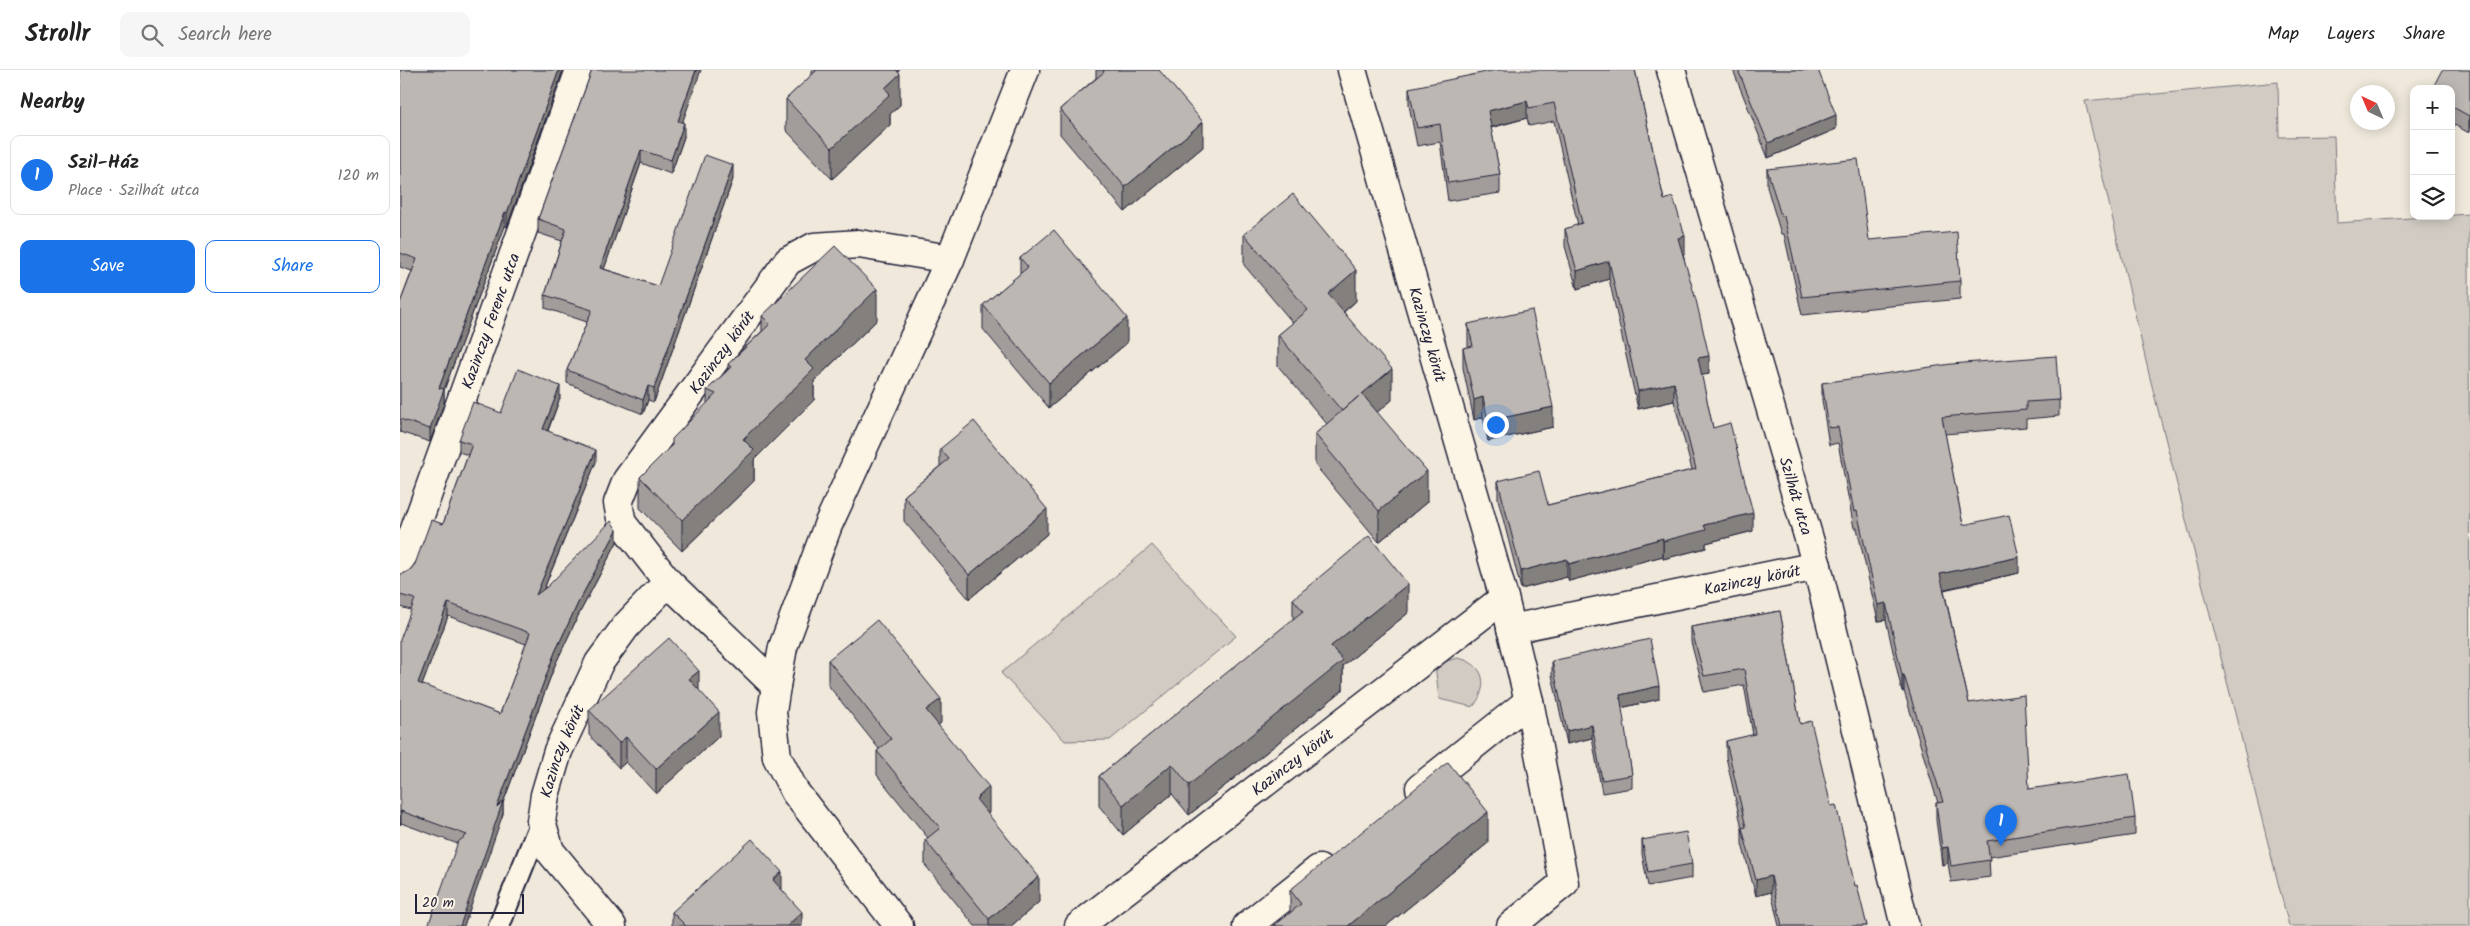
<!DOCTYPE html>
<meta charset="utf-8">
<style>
:root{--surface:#fff;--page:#f6f6f6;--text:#222;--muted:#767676;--line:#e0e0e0;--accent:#1a73e8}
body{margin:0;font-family:Kalam,sans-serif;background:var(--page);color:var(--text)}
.controls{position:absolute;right:15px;top:15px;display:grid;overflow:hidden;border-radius:10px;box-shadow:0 2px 12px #0003}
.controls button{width:45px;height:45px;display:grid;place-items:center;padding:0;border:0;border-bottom:1px solid var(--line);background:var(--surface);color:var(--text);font:25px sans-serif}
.compass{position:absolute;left:1950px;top:15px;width:45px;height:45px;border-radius:50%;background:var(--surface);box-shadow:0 2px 12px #0003;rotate:316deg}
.scale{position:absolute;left:15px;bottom:12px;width:109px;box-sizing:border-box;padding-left:5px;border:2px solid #22223b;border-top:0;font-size:14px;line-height:18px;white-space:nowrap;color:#22223b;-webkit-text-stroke:4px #fcf5e5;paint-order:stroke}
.you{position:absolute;left:1095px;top:354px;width:18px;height:18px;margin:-12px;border:4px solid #fff;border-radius:50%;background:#1a73e8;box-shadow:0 0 0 8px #1a73e833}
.badge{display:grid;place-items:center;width:32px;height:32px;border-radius:50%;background:var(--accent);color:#fff;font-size:16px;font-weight:700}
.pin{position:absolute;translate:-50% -41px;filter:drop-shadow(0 1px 2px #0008)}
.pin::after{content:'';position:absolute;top:26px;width:18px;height:15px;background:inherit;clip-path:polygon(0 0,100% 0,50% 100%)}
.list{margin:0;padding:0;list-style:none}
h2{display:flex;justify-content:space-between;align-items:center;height:65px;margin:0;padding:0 20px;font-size:21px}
h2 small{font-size:16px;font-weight:400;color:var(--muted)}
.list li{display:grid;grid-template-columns:32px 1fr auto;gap:15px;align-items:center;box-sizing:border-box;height:80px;margin:0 10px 10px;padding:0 10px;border:1px solid var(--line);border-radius:10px}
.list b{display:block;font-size:19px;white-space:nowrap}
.list p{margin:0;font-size:16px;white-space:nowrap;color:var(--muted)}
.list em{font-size:16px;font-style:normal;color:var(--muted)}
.actions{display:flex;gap:10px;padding:15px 20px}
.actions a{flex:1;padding:11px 0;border:1px solid var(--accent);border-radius:10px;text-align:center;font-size:18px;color:var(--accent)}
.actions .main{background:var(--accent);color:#fff}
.icon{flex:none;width:28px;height:28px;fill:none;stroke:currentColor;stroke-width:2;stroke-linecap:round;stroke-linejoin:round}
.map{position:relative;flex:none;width:2070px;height:856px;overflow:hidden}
header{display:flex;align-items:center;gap:30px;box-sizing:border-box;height:70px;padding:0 25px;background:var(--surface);border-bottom:1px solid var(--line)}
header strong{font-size:24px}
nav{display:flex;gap:28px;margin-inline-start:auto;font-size:18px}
.search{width:350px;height:45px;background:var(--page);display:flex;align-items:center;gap:12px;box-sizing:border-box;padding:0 18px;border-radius:10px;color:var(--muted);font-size:19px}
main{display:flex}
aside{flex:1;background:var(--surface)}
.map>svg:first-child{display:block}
.green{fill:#d1cbc3;stroke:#7a767f}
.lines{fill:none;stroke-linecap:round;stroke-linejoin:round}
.service-casing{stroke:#22223b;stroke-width:24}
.minor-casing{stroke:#22223b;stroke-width:31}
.service{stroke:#fcf5e5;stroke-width:20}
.minor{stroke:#fcf5e5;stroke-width:28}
.wall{fill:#a29d9a;stroke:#22223b;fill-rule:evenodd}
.shaded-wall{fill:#84807d;stroke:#22223b}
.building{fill:#bcb7b3;stroke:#22223b;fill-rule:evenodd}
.labels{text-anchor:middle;stroke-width:5;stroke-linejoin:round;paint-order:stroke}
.street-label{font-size:16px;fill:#22223b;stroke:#fcf5e5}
</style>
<header>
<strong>Strollr</strong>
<div class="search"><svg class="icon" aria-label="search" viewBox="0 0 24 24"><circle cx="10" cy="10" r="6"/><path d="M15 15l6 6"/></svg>Search here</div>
<nav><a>Map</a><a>Layers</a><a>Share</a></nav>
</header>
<main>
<aside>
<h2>Nearby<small></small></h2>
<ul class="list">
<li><span class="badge">1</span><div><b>Szil-Ház</b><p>Place · Szilhát utca</p></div><em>120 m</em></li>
</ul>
<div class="actions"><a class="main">Save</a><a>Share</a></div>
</aside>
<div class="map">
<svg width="2070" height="856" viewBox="0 0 2070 856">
<rect width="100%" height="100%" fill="#efe8db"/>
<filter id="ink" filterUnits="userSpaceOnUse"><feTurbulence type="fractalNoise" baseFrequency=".02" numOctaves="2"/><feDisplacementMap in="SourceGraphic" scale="10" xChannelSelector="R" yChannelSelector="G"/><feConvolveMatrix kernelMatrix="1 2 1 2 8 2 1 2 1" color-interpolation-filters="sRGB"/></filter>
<g filter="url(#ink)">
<g class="green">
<polygon points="1878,12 1879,67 1934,66 1937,153 2069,144 2070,856 1889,856 1749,304 1685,31"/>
<polygon points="752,475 836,566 710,670 665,671 601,603"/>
<path d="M 1058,588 C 1086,594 1089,617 1073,637 L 1039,629 L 1035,594 Z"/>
</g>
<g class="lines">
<g class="service-casing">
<polyline id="service" points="99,856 141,751"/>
</g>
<g class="minor-casing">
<g id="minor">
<path id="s1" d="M 952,0 L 1104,528 L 1129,631 L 1164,813 L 1111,856"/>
<path id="s2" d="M 1271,0 L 1417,496 L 1505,856"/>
<path id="s3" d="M 0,501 L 180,0"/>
<path id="s4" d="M 1111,559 L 1417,496"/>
<path id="s5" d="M 376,616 L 268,512 L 222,453 L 218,433 L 227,410 L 388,191 L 414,177 L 459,174 L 550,189"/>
<polyline points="1020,718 1129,631"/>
<path id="s6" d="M 212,856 L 150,781 L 141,751 L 145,725 L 158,681 L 199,593 L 226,556 L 268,512"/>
<polyline points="499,856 395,722 377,687 372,642 376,616 383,577 428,455 550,189 625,0"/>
<path id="s7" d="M 679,856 L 1104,528"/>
<polyline points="847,856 919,799"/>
</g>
</g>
<use href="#service" class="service"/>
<use href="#minor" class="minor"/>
</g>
<g class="wall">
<polygon points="0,0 163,0 107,157 105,156 44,320 44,333 30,372 0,362 0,233 12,201 0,197"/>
<polygon points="192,0 282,52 284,67 271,104 241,93 204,199 258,216 333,109 254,332 248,330 243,344 167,313 167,300 187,252 145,238 145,225 162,171 138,163 138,149"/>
<polygon points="412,0 500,0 498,2 500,35 490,44 490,55 432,109 386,60 386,29 412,5"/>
<polygon points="696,0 759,0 803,77 725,142 660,64 660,39 696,8"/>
<polygon points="1235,0 1264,130 1285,184 1283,184 1309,304 1301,305 1313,358 1353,461 1306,473 1306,478 1263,489 1263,486 1169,511 1167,507 1121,519 1098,429 1098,411 1148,435 1292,400 1274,331 1238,339 1209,209 1177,219 1165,176 1165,159 1178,155 1154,51 1129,56 1127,48 1091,58 1100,105 1100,123 1048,131 1040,72 1017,76 1009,35 1009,18"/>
<polygon points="1333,0 1418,0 1436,59 1368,88"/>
<polygon points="2070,0 2070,62 2069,63 2051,53 2051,19"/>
<polygon points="1367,99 1469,170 1560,211 1560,229 1402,245 1384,164 1381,164 1367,117"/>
<polygon points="844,164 956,231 944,242 992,330 977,342 1027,432 979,472 915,395 915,364 927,354 878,296 878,265 893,253 844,195"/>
<polygon points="620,188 727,273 649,338 583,259 583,235 620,204"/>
<polygon points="362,246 477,250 414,311 414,330 354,390 354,411 282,481 240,438 240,407 272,375 307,334 307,320 328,300 328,294 362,261"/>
<polygon points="1068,254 1153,357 1088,371 1083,347 1074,350 1063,298 1063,278 1068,277"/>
<polygon points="1422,313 1659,330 1659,346 1626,349 1626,357 1545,364 1563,455 1619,503 1544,520 1569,633 1629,719 1735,748 1735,765 1589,787 1590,807 1551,812 1548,793 1542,795 1536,750 1536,733 1538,733 1504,621 1502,622 1486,550 1478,551 1457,458 1454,458 1438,373 1429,375 1422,330"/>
<path d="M 160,328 L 148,361 L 196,392 L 144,519 L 217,472 L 178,546 L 155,595 L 103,733 L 103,744 L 58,774 L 1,753 L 0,755 L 11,540 L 0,537 L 0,504 L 3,504 L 10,500 L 43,454 L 68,385 L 59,382 L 59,370 L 101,343 ZM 48,546 L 126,574 L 100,644 L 22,615 Z"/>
<polygon points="540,379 647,464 569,529 504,451 504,426 540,396"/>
<polygon points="893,529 1008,543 943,596 943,620 789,745 772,724 723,765 699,736 699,706 893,550"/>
<polygon points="1380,541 1400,654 1431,736 1467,856 1379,856 1371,822 1356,826 1342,774 1342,758 1326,687 1326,671 1353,665 1344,615 1304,622 1291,572 1291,557"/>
<polygon points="428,590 541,653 538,655 589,742 588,744 639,832 611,856 575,856 525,795 525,770 528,768 477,705 477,681 479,679 428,615"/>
<polygon points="1152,591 1259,629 1221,638 1232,705 1232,718 1202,723 1192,668 1167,674 1152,605"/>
<polygon points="299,620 319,666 256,724 226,692 219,698 189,665 189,640"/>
<polygon points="1242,770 1292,794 1292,808 1248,816 1242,784"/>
<polygon points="1088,773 986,856 874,856 890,843 890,820"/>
<polygon points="382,820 402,856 272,856 272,842"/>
</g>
<g class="shaded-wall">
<polygon points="159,0 163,0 107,157 107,143"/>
<polygon points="296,0 301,0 278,65 278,51"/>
<polygon points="500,4 500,35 490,44 490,55 432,109 432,78 485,18"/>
<polygon points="1127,31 1127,48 1088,58 1088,41"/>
<polygon points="2070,44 2070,62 2069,63 2069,46"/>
<polygon points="1436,45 1436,59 1368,88 1368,73"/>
<polygon points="803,52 803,77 725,142 725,117"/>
<polygon points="284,53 284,67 271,104 271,90"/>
<polygon points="241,80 241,93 200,211 200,198"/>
<polygon points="333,95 333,109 254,332 254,318"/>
<polygon points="105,142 105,156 44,320 44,333 30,372 30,359 39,318"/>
<polygon points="1285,166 1285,184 1278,186 1278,168"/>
<polygon points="1209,191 1209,209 1177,219 1177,201"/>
<polygon points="956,200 956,231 928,255 928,224"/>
<polygon points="477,219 477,250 414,311 414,330 354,390 354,411 282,481 282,450 405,290"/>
<polygon points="727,248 727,273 649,338 649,313"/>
<polygon points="1309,286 1309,304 1298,306 1298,288"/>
<polygon points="992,299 992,330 962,355 962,324"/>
<polygon points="1274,313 1274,331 1238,339 1238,321"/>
<polygon points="160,316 160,328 143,372 143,359"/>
<polygon points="248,316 248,330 243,344 243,330"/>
<polygon points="1083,327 1083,347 1074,350 1074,330"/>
<polygon points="1153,337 1153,357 1088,371 1088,351"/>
<polygon points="196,380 196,392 136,538 136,525"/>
<polygon points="1027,401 1027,432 979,472 979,441"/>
<polygon points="647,439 647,464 569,529 569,505"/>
<polygon points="1353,443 1353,461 1306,473 1306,478 1263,489 1263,471 1304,455"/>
<polygon points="217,460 217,472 178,546 155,595 103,733 103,744 64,856 60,856 97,737 155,582 178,533"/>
<polygon points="1263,468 1263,486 1169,511 1169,494"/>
<polygon points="1619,487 1619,503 1540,520 1540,504"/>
<polygon points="1167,489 1167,507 1121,519 1121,501"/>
<polygon points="1008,514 1008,543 943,596 943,620 789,745 789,715 931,576"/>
<polygon points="48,533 48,546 18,626 18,613"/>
<polygon points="1486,533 1486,550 1478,551 1478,535"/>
<polygon points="299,601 299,626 289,609"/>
<polygon points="1502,605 1504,605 1504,621 1502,622"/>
<polygon points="1259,616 1259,629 1220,638 1220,625"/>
<polygon points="541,629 541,653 526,665 526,640"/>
<polygon points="319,642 319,666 256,724 256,699"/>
<polygon points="1192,655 1192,668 1167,674 1167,661"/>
<polygon points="226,667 226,692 219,698 219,673"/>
<polygon points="772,694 772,724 723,765 723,735"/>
<polygon points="589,717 589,742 576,754 576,729"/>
<polygon points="1,741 1,753 0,755 0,743"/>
<polygon points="1088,742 1088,773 986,856 948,856"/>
<polygon points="1548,777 1548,793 1542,795 1542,778"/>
<polygon points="382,802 382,826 373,810"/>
<polygon points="1371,806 1371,822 1356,826 1356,810"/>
<polygon points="639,807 639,832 611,856 589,856 589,849"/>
<polygon points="402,842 402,856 387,856"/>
</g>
<g class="building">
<polygon points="0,0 159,0 107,143 105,142 39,318 44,319 30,359 0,349 0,233 17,189 0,183"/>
<polygon points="192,0 296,0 278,51 284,53 271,90 241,80 200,198 258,216 305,85 333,95 254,318 248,316 243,330 167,300 192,240 145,225 166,159 138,149"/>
<polygon points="417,0 496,0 500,4 485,18 490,24 432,78 386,29"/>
<polygon points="703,0 759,0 803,52 725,117 660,39 704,2"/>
<polygon points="1096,0 1235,0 1264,130 1273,127 1285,166 1278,168 1296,230 1309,286 1298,288 1313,358 1330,353 1353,443 1304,455 1306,460 1263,471 1263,468 1169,494 1167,489 1121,501 1098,411 1139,401 1148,435 1296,399 1274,313 1238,321 1209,191 1177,201 1165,159 1182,153 1154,33 1129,38 1127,31 1088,41 1100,105 1048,113 1040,54 1017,58 1009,18"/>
<polygon points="1338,0 1418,0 1436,45 1368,73"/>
<polygon points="2042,0 2070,0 2070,44 2069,46 2051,36 2051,19 2032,19"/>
<polygon points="1458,89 1469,170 1557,162 1560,211 1402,227 1384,146 1381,146 1367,99"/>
<polygon points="893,124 956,200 928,224 992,299 962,324 1027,401 979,441 915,364 959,326 942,341 878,265 908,240 844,164"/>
<polygon points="654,160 727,248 649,313 583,235 628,197 620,188"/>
<polygon points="435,176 477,219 405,290 414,299 343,369 354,380 282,450 240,407 272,375 272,369 316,324 307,320 331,297 328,294 370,254 362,246"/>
<polygon points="1132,240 1153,337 1088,351 1083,327 1074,330 1063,278 1073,276 1068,254"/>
<polygon points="1656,286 1659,330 1626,332 1626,340 1542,347 1563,455 1609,445 1619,487 1540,504 1569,633 1624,625 1629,719 1729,704 1735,748 1587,771 1590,790 1551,796 1548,777 1542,778 1536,733 1543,732 1504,605 1502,605 1486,533 1478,535 1457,441 1454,442 1438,357 1429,358 1422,313 1551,294"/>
<path d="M 118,299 L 160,316 L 143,359 L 196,380 L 136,525 L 148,516 L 211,451 L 217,460 L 178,533 L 155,582 L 97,737 L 103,731 L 60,856 L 28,856 L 58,772 L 67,765 L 1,741 L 0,743 L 0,570 L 15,529 L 0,525 L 0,504 L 3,504 L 10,500 L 15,494 L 31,450 L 43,454 L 72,374 L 59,370 L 73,332 L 101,343 ZM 48,533 L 130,563 L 100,644 L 18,613 Z"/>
<polygon points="574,351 647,439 569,505 504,426 549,389 540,379"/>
<polygon points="969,466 1008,514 931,576 943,591 789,715 772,694 723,735 699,706 903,541 893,529"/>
<polygon points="1380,541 1400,654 1411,651 1431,736 1436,735 1455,816 1457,815 1467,856 1382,856 1371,806 1356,810 1342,758 1346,757 1326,671 1355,664 1344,599 1304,606 1291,557"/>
<polygon points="477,550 541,629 526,640 589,717 576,729 639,807 589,849 525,770 540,758 477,681 491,669 428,590"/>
<polygon points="269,568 299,601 289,609 319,642 256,699 226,667 219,673 189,640"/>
<polygon points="1250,569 1259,616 1220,625 1232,705 1202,710 1192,655 1167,661 1152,591"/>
<polygon points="1048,692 1088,742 948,856 874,856 901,834 890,820"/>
<polygon points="1286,762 1292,794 1248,802 1242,770"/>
<polygon points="352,769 382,802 373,810 402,842 387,856 286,856 272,842"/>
</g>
</g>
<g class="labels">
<g class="street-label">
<text dy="6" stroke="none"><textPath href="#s3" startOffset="266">Kazinczy Ferenc utca</textPath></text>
<text dy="6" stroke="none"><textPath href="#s1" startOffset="275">Kazinczy körút</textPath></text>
<text dy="6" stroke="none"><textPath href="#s5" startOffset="429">Kazinczy körút</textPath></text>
<text dy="6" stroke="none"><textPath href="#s2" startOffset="444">Szilhát utca</textPath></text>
<text dy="6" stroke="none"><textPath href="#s4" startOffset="246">Kazinczy körút</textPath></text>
<text dy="6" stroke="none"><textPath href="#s6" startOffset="202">Kazinczy körút</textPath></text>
<text dy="6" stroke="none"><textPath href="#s7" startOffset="269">Kazinczy körút</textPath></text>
</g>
</g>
</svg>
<div class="controls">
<button>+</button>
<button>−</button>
<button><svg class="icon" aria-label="layers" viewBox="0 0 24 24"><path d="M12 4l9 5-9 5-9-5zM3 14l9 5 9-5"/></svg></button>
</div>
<svg class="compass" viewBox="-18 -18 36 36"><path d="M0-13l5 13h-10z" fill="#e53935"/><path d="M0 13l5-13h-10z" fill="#767676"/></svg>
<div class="scale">20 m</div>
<div class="you"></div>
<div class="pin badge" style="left:1601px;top:776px">1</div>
</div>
</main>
